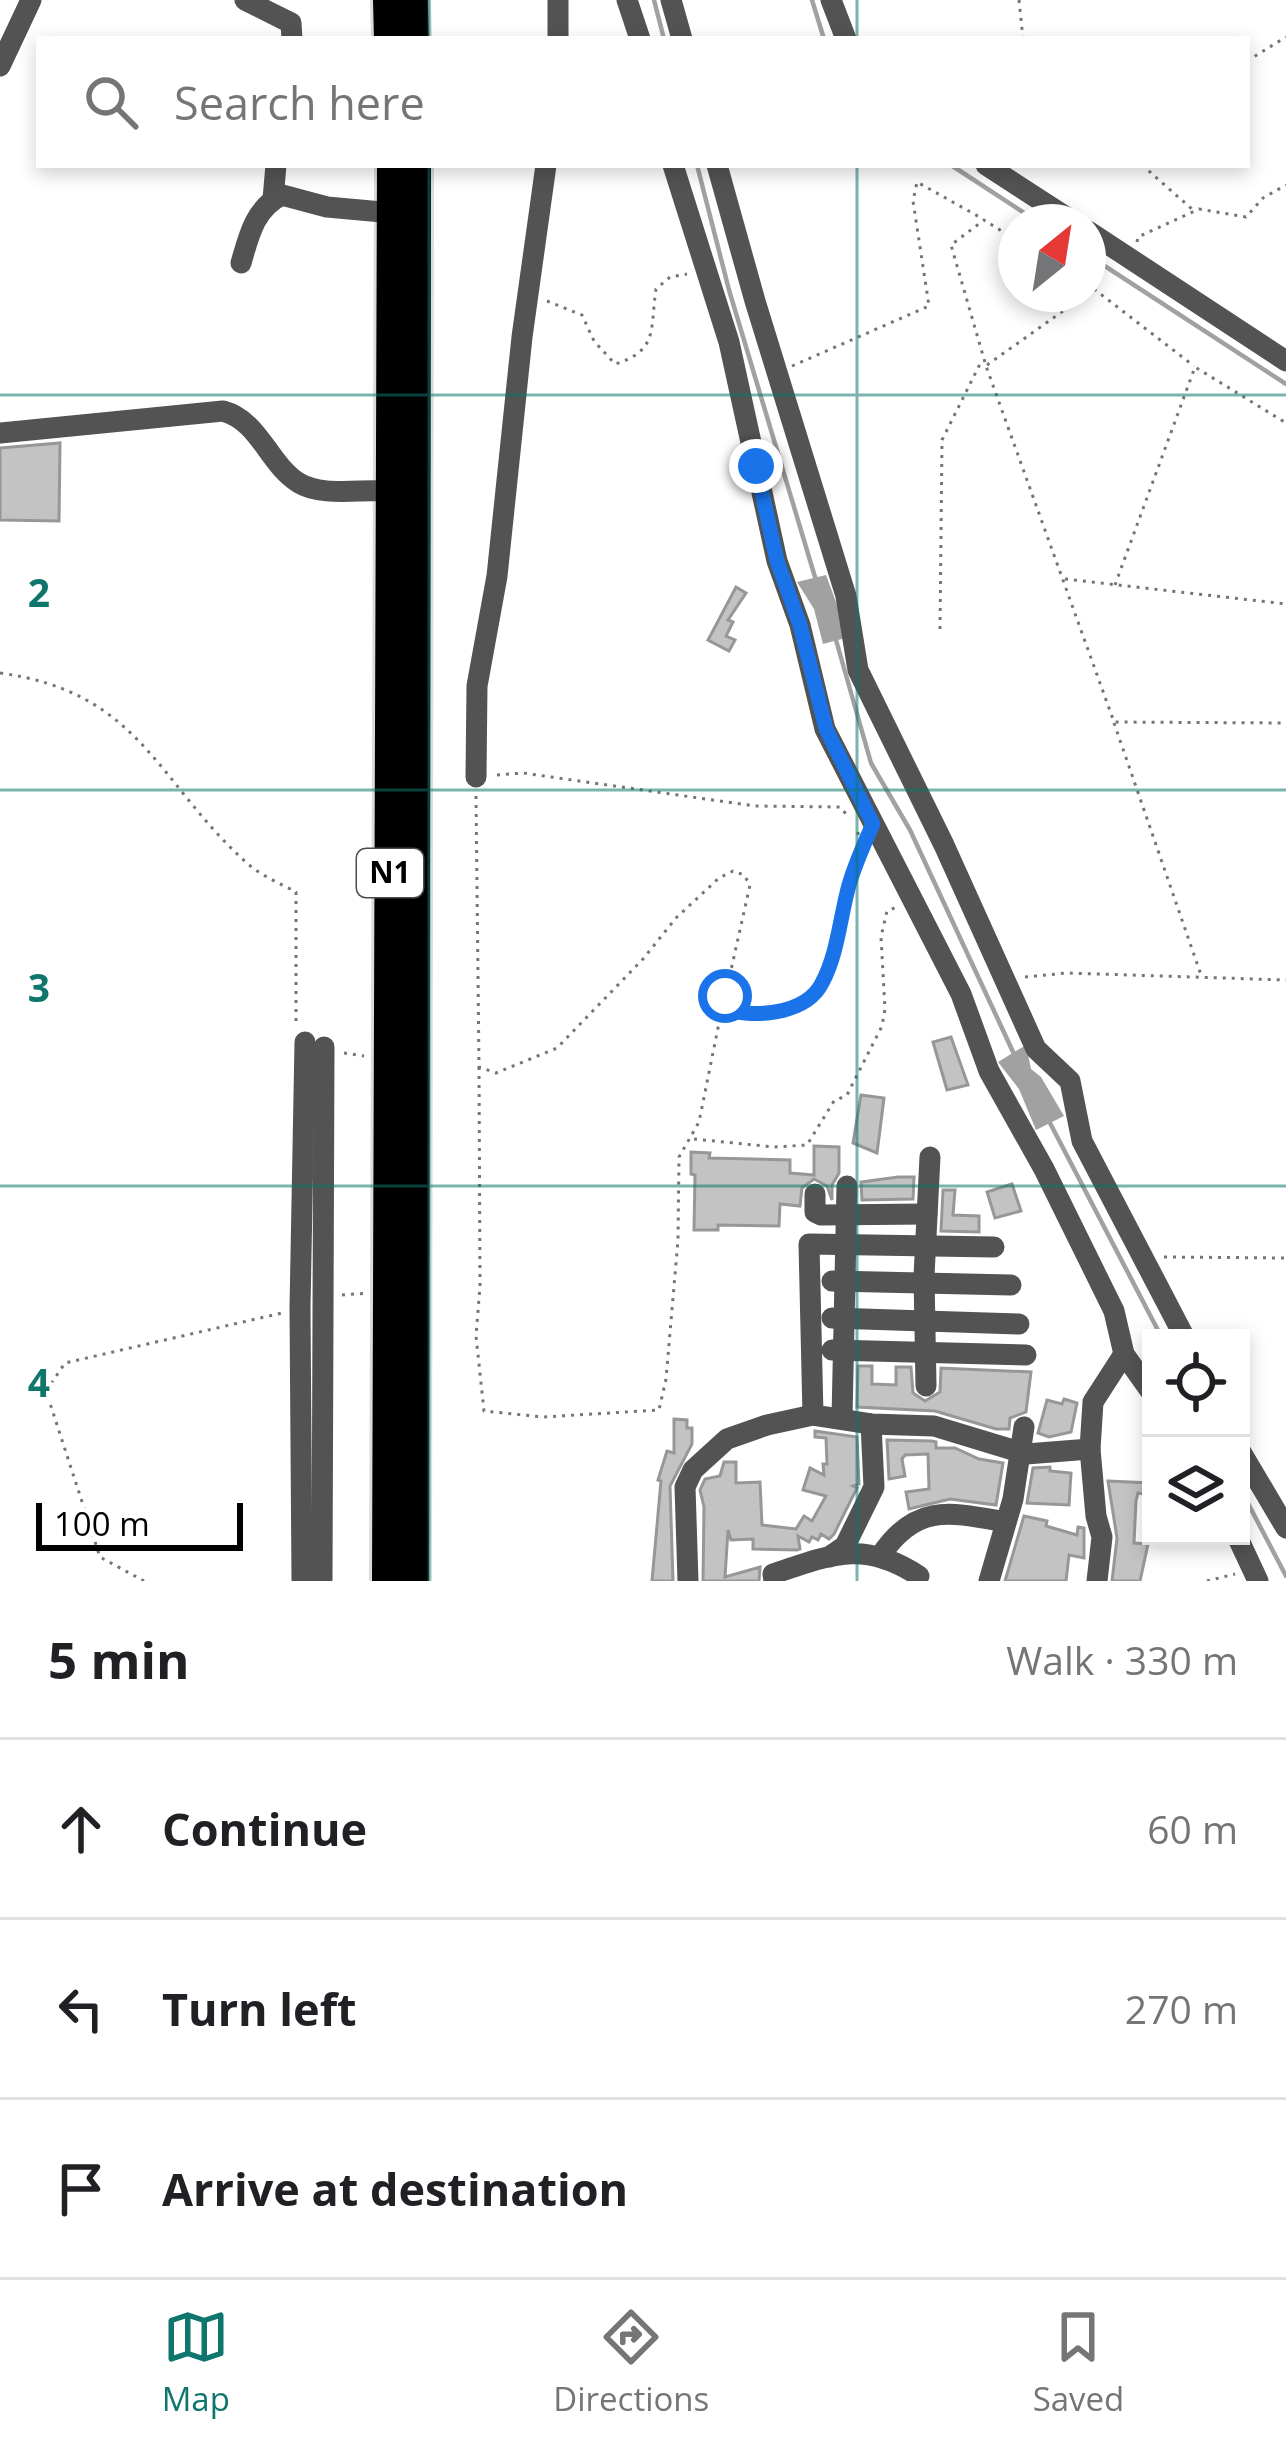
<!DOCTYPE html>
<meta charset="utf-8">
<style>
:root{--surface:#fff;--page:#f6f6f6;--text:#202124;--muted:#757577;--line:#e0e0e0;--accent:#0f766e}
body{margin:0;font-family:"Open Sans",sans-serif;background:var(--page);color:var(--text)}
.controls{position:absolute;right:36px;bottom:36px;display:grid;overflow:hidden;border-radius:0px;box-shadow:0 6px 18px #0003}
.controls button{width:108px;height:108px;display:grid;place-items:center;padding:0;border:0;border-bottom:3px solid var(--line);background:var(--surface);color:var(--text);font:60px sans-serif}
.compass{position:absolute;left:998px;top:204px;width:108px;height:108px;border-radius:50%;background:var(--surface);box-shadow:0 6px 18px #0003;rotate:30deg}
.scale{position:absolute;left:36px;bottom:30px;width:207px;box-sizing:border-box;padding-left:12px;border:6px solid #000;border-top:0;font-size:33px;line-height:42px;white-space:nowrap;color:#000;-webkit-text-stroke:9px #fff;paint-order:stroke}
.stop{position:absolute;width:36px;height:36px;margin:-27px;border:9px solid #1a73e8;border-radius:50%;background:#fff}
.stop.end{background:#1a73e8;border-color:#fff;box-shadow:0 3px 12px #0008}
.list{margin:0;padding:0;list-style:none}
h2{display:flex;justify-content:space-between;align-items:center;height:156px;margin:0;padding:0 48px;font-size:51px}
h2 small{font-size:39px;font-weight:400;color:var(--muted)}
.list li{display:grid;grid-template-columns:78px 1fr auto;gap:36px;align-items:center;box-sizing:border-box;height:180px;padding:0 48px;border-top:3px solid var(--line)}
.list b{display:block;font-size:45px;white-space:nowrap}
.list em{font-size:39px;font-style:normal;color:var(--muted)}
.icon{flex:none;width:66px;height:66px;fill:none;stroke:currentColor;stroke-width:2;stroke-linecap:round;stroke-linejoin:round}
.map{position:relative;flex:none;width:1286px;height:1581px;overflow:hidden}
.search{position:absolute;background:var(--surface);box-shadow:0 6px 18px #0003;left:36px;right:36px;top:36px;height:132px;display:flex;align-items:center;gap:30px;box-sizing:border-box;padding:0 42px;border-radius:0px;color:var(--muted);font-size:45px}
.sheet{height:696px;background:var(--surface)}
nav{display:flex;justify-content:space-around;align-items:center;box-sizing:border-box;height:168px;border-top:3px solid var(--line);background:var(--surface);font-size:33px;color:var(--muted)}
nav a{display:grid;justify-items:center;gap:6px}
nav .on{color:var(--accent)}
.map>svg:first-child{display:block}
.water{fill:#a1a1a1}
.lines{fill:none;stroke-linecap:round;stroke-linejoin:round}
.stream{stroke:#a1a1a1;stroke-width:4.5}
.building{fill:#c3c3c3;stroke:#979797;stroke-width:3}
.highway-casing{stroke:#dbdbdb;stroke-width:36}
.path{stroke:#757575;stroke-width:3;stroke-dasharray:3 6;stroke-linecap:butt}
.minor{stroke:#535353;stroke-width:21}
.highway{stroke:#000;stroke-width:30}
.route{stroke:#1a73e8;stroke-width:15}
.grid{fill:none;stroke:#0f766e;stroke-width:3;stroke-opacity:0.55}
.labels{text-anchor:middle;stroke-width:10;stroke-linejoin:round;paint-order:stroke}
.shield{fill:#fff;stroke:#4c4c4c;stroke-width:3}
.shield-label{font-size:30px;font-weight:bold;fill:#000}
.grid-label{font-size:39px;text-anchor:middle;font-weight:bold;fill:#0f766e;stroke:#fff;stroke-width:10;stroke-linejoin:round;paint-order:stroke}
</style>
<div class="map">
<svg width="1286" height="1581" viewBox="0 0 1286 1581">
<rect width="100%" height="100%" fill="#fff"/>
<g class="water">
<polygon points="826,575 849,637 823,644 814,609 797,582"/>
<polygon points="1026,1045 1031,1069 1041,1077 1064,1116 1036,1130 1019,1089 998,1062"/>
</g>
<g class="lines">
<g class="stream">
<polyline points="654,0 664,39"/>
<polyline points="812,0 824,39"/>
<polyline points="697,165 729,290 815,577"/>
<polyline points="951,165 1038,222"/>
<polyline points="1088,255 1286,384"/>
<polyline points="836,640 871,763 910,830 1014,1054"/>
<polyline points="1050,1123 1162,1338"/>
<polyline points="1241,1490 1286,1576"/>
</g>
</g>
<g class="building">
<polygon points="60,443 59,521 0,520 0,448"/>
<polygon points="736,587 746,593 728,620 733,622 726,636 735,640 729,651 708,640"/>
<polygon points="951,1037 968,1085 947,1090 933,1042"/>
<polygon points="861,1095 884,1098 877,1153 853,1143"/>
<polygon points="814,1146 839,1147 839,1173 832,1185 832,1200 827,1186 814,1179 802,1188 800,1206 780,1204 779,1226 718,1225 718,1230 694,1230 695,1175 691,1174 691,1152 710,1153 709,1158 790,1160 790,1173 814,1175"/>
<polygon points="898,1177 914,1177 913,1199 862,1200 861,1182"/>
<polygon points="1012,1184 1021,1211 995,1218 987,1192"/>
<polygon points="943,1190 955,1190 953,1215 979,1216 979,1232 941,1231"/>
<polygon points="858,1366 872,1366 872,1384 896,1385 896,1367 911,1367 913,1393 925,1401 940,1392 941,1368 1031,1372 1026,1412 1010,1418 1009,1429 996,1429 935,1411 857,1407"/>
<polygon points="1064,1399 1077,1403 1071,1432 1049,1437 1038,1433 1047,1400 1062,1404"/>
<polygon points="674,1419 687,1420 687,1428 692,1428 692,1444 670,1486 673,1581 652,1581 661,1481 658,1480 667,1451 674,1453"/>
<polygon points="815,1431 857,1437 859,1484 853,1486 857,1488 834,1534 829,1539 821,1534 818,1540 812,1537 809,1542 798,1536 800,1549 797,1550 753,1549 753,1539 731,1540 728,1530 725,1577 760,1567 759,1581 703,1581 704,1507 700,1490 705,1479 720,1476 724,1462 736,1462 736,1483 760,1482 762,1525 796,1529 804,1516 812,1521 826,1496 803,1490 810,1468 824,1475 823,1464 827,1464 826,1438 815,1437"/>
<polygon points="887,1440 932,1441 936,1442 936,1448 955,1448 979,1459 1003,1463 996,1505 950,1499 909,1509 906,1492 929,1489 928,1454 905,1455 902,1459 905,1476 889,1479"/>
<polygon points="1050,1467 1050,1471 1071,1473 1069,1505 1027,1503 1033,1468"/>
<polygon points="1108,1481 1150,1483 1149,1495 1138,1493 1136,1501 1134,1543 1148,1544 1140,1581 1112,1581 1117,1538"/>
<polygon points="1024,1516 1047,1521 1046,1526 1077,1535 1078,1527 1084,1528 1084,1558 1069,1555 1066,1581 1005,1581"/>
</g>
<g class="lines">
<g class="highway-casing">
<g id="highway">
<polyline points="388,0 389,39"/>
<polyline points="413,0 414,39"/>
<polyline points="387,1581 392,165"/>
<polyline points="414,1581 416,165"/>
</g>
</g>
<g class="path">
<polyline points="1019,0 1023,39"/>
<polyline points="1247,61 1286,37"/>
<polyline points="1142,165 1193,210"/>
<polyline points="1016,240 984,220 951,245 986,366 1114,722 1286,723"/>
<polyline points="1137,242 1138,237 1199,209 1246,217 1263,198 1286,185"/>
<polyline points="1094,289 1194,366"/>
<path d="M 547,301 L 582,315 L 594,341 L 615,364 C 659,351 650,328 656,289 L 670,277 L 687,274"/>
<polyline points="987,365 1087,294"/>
<polyline points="792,366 929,306 913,201 917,182 983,219"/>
<polyline points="1065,579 1286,604"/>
<polyline points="1115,585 1195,367 1286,423"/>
<polyline points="940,629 942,440 982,360"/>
<path d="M 0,673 C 141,692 157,783 248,864 C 262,876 281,884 296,892 L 296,1027"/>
<polyline points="1114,723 1201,975"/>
<polyline points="497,775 523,773 755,806 840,807 847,815"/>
<polyline points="476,796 479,1067 496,1073 557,1048 643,959 676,918 719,878 733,871 744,875 750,885 723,1006"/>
<polyline points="858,832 860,852"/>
<polyline points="1025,977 1067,973 1286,980"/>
<polyline points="344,1053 364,1056"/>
<path d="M 479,1067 L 480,1286 L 476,1336 L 484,1411 L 543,1417 L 659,1410 L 666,1379 L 678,1240 L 679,1157 L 699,1122 L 722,1008 C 761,1023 787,1009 821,988 L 863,847"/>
<polyline points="694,1139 774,1147 807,1145 834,1101 847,1095 882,1026 885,1009 881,937 887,911 899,906"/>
<polyline points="1164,1257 1286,1258"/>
<polyline points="342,1295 369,1293"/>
<polyline points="144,1581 100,1557 46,1391 65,1363 282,1313"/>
<polyline points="1207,1581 1235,1574"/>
</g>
<g class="minor">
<polyline points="245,0 291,23 292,39"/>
<polyline points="627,0 640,39"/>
<polyline points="671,0 682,39"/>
<polyline points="831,0 846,39"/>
<polyline points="558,39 558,0"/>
<polyline points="0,66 31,0"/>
<polyline points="673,165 729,342 777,561 800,625 825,729 961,994 989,1071 1044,1169 1114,1311 1124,1354 1151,1392"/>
<polyline points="717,165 755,301 846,596 858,670 944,845 1036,1049 1070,1081 1082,1141 1185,1338"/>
<polyline points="986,165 1074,222"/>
<polyline points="273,199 276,165"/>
<polyline points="1088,231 1286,361"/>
<path d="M 241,263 C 249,235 255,208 282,195 L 327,207 L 393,213"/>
<path d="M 0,433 L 223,411 C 260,421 268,464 299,483 C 325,499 371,486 404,493"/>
<polyline points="476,777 477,686 497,576 522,337 546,165"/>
<polyline points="815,1194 815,1212 821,1215 927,1214"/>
<polyline points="832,1281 1011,1285"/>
<polyline points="832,1318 1019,1324"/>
<polyline points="832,1350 1026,1355"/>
<polyline points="926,1386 924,1276 930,1157"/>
<polyline points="813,1415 809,1244 994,1247"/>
<polyline points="842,1418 847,1186"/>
<polyline points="1241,1452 1286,1528"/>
<polyline points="1237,1536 1258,1581"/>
<path d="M 881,1555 C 916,1503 950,1512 1006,1522"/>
<polyline points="829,1557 845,1546 874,1487 871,1424"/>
<polyline points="302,1581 300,1308 305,1042"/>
<polyline points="322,1581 324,1047"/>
<polyline points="688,1581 685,1487 693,1470 727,1439 767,1425 813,1415 871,1424 934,1426 1026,1454 1090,1449"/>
<path d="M 774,1581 L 773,1574 C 833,1554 864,1540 919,1576"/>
<polyline points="989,1581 1013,1499 1024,1427"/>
<polyline points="1097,1581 1102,1537 1096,1516 1090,1449 1093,1402 1124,1354"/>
</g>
<use href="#highway" class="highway"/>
</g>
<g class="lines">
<path class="route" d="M 725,996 L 722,1008 C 751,1019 806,1015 822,983 C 838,953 840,917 849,885 C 855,864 864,844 873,824 L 826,729 L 800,625 L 777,561 L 756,466"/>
</g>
<path class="grid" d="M 429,0 L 429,39M 857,0 L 857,39M 429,165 L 429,1581M 857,165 L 857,1581M 0,395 L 1286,395M 0,790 L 1286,790M 0,1186 L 1286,1186"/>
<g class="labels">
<rect class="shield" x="357" y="849" width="66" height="48" rx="9"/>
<g class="shield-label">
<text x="390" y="883">N1</text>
</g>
</g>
<g class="grid-label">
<text x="39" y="607">2</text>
<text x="39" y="1002">3</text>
<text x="39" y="1397">4</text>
</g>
</svg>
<div class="controls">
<button><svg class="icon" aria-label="locate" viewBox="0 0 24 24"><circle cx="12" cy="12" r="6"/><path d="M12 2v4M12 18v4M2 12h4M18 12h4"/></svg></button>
<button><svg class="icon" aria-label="layers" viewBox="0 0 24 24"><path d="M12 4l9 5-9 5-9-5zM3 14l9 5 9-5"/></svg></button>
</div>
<svg class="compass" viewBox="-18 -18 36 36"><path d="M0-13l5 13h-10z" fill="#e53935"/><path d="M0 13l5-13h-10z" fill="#757577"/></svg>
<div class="scale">100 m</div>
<div class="stop" style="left:725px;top:996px"></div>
<div class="stop end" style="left:756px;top:466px"></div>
<div class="search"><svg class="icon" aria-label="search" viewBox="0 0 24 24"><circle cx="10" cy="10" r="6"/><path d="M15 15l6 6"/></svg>Search here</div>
</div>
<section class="sheet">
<h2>5 min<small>Walk · 330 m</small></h2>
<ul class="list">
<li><svg class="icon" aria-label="ahead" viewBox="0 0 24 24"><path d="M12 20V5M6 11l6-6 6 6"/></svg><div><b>Continue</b></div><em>60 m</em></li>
<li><svg class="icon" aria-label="left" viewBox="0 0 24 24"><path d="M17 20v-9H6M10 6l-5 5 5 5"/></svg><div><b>Turn left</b></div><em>270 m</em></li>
<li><svg class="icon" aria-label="arrive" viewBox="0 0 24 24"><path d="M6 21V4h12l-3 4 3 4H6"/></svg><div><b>Arrive at destination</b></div></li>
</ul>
</section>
<nav>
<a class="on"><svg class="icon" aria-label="map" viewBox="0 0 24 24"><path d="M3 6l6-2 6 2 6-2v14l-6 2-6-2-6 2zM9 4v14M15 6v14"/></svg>Map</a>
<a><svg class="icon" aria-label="directions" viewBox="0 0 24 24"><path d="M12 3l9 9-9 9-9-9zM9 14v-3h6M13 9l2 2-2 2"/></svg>Directions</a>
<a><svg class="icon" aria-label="saved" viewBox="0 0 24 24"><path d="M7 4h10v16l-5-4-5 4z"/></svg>Saved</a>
</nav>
